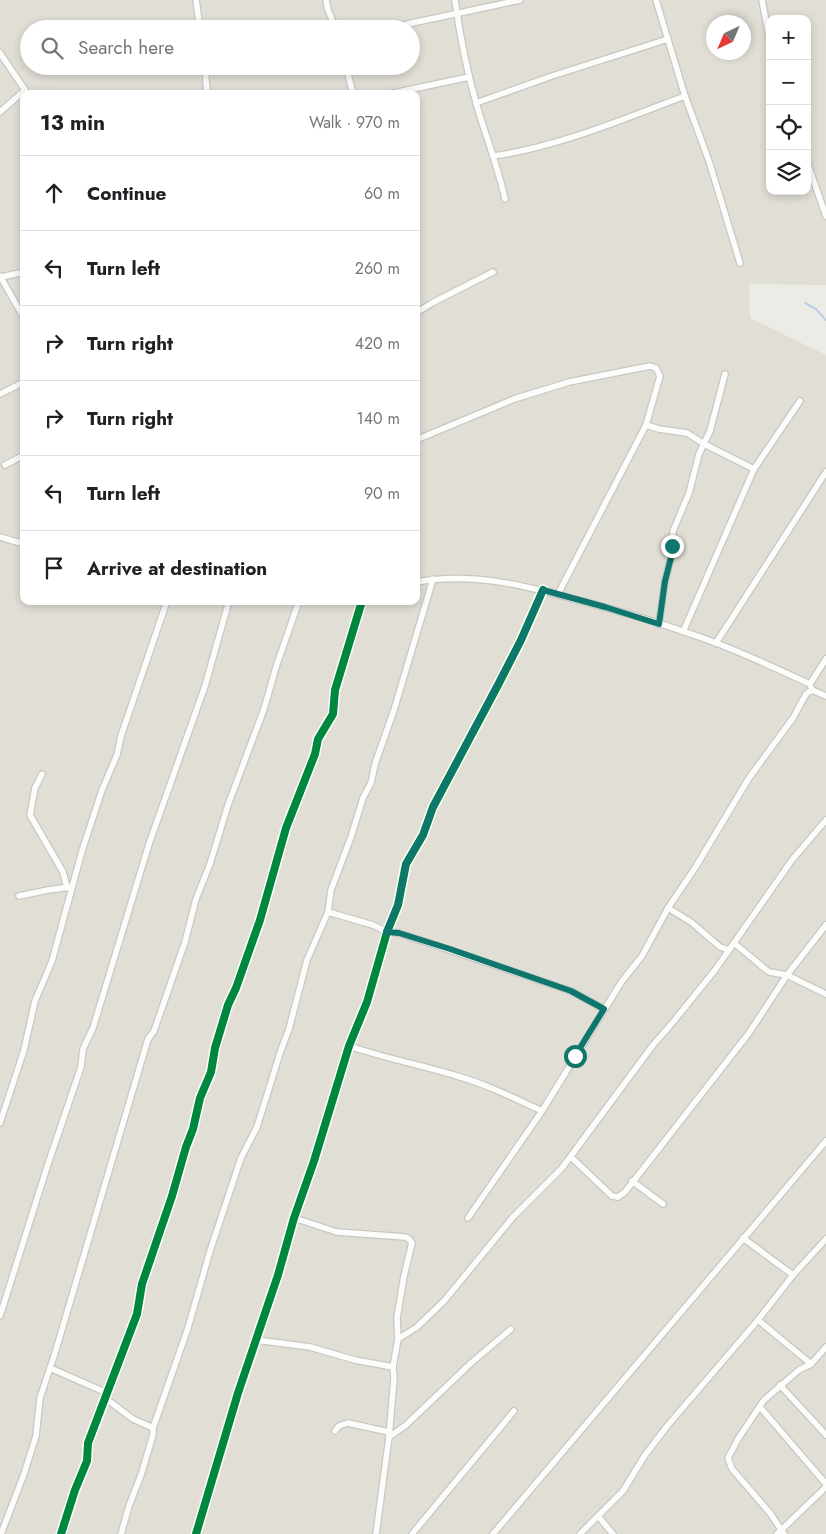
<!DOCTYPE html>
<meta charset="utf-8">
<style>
:root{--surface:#fff;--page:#f6f6f6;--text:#202124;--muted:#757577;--line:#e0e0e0}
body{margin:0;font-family:Jost,sans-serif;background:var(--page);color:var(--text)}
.controls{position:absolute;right:15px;top:15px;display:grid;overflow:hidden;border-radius:10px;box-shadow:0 2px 8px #0003}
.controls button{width:45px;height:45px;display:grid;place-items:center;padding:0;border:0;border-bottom:1px solid var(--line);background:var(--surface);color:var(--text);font:25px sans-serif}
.compass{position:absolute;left:706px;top:15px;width:45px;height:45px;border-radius:50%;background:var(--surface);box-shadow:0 2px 8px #0003;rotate:224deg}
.stop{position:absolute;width:15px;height:15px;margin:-11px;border:4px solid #0f766e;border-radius:50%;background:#fff}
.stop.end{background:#0f766e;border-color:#fff;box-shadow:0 1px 5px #0008}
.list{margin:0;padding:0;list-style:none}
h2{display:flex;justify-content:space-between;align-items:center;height:65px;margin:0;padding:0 20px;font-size:21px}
h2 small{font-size:16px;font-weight:400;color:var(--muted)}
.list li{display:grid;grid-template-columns:32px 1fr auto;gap:15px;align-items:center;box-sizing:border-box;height:75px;padding:0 20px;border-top:1px solid var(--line)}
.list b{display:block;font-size:19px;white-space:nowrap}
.list em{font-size:16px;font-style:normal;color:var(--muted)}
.icon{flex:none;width:28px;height:28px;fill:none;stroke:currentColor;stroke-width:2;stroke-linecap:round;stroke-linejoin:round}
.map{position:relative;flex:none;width:826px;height:1534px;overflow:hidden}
.search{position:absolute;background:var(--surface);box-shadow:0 2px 8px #0003;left:20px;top:20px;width:400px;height:55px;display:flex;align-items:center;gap:12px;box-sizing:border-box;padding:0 18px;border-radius:28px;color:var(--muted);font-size:19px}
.panel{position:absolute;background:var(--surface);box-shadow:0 2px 8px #0003;left:20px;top:90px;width:400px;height:515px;border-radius:10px}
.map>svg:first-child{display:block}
.residential{fill:#e0ded5;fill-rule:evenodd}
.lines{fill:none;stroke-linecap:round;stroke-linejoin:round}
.stream{stroke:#bbcfe6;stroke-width:2}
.minor-casing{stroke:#c8c8c3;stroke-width:8}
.minor{stroke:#fcfcfb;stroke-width:5.5}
.cycleway-casing{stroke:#fff;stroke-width:11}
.cycleway{stroke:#00873e;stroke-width:8}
.route{stroke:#0f766e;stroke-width:6}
</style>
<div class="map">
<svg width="826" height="1534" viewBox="0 0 826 1534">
<rect width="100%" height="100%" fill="#ecece7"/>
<path class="residential" d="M 0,0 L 826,0 L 826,285 L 749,284 L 750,318 L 826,355 L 826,1534 L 0,1534 ZM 770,19 L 807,19 L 807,191 L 770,191 ZM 714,22 L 744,22 L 744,52 L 714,52 ZM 29,29 L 411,29 L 411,66 L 29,66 ZM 24,94 L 416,94 L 416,601 L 24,601 Z"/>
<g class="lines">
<polyline class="stream" points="805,303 816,309 826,320"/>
<g class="minor-casing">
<g id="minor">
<polyline points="196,0 200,29"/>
<polyline points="326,0 328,10 336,29"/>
<path d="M 455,0 C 460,36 467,72 477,106 C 486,137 498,167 505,199"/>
<polyline points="656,0 685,96 709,161 740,263"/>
<polyline points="762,0 770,42"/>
<polyline points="384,29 520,0"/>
<polyline points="0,53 25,90 0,112"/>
<polyline points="205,66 207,94"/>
<polyline points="346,66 353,94"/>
<polyline points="389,94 469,77"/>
<polyline points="476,103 552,76 668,39"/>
<path d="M 493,156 C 558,147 623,119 685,96"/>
<polyline points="807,162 826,216"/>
<polyline points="0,276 24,318"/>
<polyline points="1,277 24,272"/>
<polyline points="416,313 432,303 493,272"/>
<polyline points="0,394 24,382"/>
<polyline points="416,440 514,399 569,382 650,366 656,368 660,376 646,425"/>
<polyline points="5,465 24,455"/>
<polyline points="416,495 416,517"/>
<polyline points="0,537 24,544"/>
<path d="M 416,582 C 472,572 524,585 577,600 C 624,612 671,626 716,643 C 748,655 779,670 810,684 L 812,690 L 826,696"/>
<polyline points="558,594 646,425 659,429 687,433 704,444 754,469"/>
<polyline points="659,624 665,581 672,554 673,531 689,493 699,454 710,431 725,374"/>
<polyline points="683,632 754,469 800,401"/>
<polyline points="716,643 826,472"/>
<polyline points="810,684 826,659"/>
<polyline points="42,774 35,788 30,815 63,872 67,888"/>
<polyline points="19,896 48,890 70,887"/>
<polyline points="668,908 691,922 720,947 729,950"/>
<polyline points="328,912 373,925 387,932 399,933 571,991 604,1009"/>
<polyline points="734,943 769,972 787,975 826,994"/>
<path d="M 349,1046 C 384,1058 421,1065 457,1076 C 486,1084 514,1098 542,1111 L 622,981 L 642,956 L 668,908 L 695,868 L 749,778 L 793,718 L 806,694 L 812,690"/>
<polyline points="0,1123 24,1050 35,1001 52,961 82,851 102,790 117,755 121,736 167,601"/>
<polyline points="571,1157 612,1196 618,1197 625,1192 749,1033 787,975 826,925"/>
<polyline points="632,1181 663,1204"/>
<polyline points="294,1218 337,1232 405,1237 409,1239 412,1243 404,1276 397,1318 398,1339 393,1367 394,1378 389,1437 376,1534"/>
<polyline points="468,1218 542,1111"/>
<polyline points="743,1238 793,1275"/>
<polyline points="0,1316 47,1167 81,1067 83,1049 93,1028 149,844 205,686 229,601"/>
<polyline points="758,1320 811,1364"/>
<polyline points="398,1339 417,1327 444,1301 513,1217 562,1168 653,1045 674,1021 715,970 792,860 826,820"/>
<polyline points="256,1340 310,1347 355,1360 393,1367"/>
<polyline points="50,1368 107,1393"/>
<polyline points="780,1385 826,1435"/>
<polyline points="105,1398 133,1419 153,1428"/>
<polyline points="760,1407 826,1484"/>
<polyline points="335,1431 339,1426 348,1423 389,1432"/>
<polyline points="389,1437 406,1425 471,1363 511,1329"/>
<polyline points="598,1516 613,1534"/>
<polyline points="1,1534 24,1474 36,1436 40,1398 55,1353 148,1039 154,1031 185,942 196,899 210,864 228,805 264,709 276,667 299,601"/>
<polyline points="61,1534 75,1490 87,1461 88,1443 137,1314 142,1284 172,1196 186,1147 193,1129 200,1098 211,1072 215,1048 228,1005 236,988 260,920 286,828 315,754 318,739 333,714 335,690 362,601"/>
<polyline points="121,1534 129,1506 141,1475 153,1435 153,1428 188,1328 210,1251 241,1158 257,1127 281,1050 289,1029 307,960 328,912 331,890 351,837 363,798 371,783 375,764 394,710 433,579"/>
<polyline points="196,1534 238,1393 278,1275 294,1218 314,1161 349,1046 367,1002 387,932 398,905 406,864 423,835 433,807 498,685 521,640 543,590"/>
<polyline points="412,1534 514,1411"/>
<polyline points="493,1534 826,1141"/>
<polyline points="580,1534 623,1491 645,1455 668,1425 758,1320 793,1275 826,1239"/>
<polyline points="777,1534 826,1487"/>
<polyline points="784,1534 770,1513 732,1469 728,1458 738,1439 764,1400 799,1370 811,1364 826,1347"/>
</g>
</g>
<use href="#minor" class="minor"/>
<g class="cycleway-casing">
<g id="cycleway">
<polyline points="61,1534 75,1490 87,1461 88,1443 137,1314 142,1284 172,1196 186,1147 193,1129 200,1098 211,1072 215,1048 228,1005 236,988 260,920 286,828 315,754 318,739 333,714 335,690 362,601"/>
<polyline points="196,1534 238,1393 278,1275 294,1218 314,1161 349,1046 367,1002 387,932 398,905 406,864 423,835 433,807 498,685 521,640 543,590"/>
</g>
</g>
<use href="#cycleway" class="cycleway"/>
</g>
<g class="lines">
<polyline class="route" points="575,1056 604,1009 571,991 450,949 399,933 386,932 398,904 406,864 423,835 433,807 521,640 543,590 605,607 659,624 665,581 672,554 672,546"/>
</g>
</svg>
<div class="controls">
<button>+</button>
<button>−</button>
<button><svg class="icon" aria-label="locate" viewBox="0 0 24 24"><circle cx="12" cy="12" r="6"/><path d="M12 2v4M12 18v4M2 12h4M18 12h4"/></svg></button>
<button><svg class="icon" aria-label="layers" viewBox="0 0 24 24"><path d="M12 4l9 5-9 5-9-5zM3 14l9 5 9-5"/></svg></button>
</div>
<svg class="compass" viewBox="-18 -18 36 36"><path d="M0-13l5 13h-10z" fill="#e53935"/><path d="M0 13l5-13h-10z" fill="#757577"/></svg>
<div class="stop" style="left:575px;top:1056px"></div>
<div class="stop end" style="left:672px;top:546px"></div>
<div class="search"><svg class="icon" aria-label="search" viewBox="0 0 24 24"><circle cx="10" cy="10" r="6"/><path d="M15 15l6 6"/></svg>Search here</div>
<section class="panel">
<h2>13 min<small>Walk · 970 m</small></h2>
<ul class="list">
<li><svg class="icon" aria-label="ahead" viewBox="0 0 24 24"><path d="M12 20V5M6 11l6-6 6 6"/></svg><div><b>Continue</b></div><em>60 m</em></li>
<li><svg class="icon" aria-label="left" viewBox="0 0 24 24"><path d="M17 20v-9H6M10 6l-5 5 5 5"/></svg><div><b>Turn left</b></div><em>260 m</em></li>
<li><svg class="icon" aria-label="right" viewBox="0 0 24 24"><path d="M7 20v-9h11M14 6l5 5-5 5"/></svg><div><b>Turn right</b></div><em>420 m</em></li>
<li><svg class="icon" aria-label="right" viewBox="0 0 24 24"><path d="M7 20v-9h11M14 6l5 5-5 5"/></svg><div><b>Turn right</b></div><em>140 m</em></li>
<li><svg class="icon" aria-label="left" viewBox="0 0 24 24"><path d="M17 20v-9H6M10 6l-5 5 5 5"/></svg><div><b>Turn left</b></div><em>90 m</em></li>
<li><svg class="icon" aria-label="arrive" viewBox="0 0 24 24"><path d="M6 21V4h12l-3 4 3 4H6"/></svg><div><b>Arrive at destination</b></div></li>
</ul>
</section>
</div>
